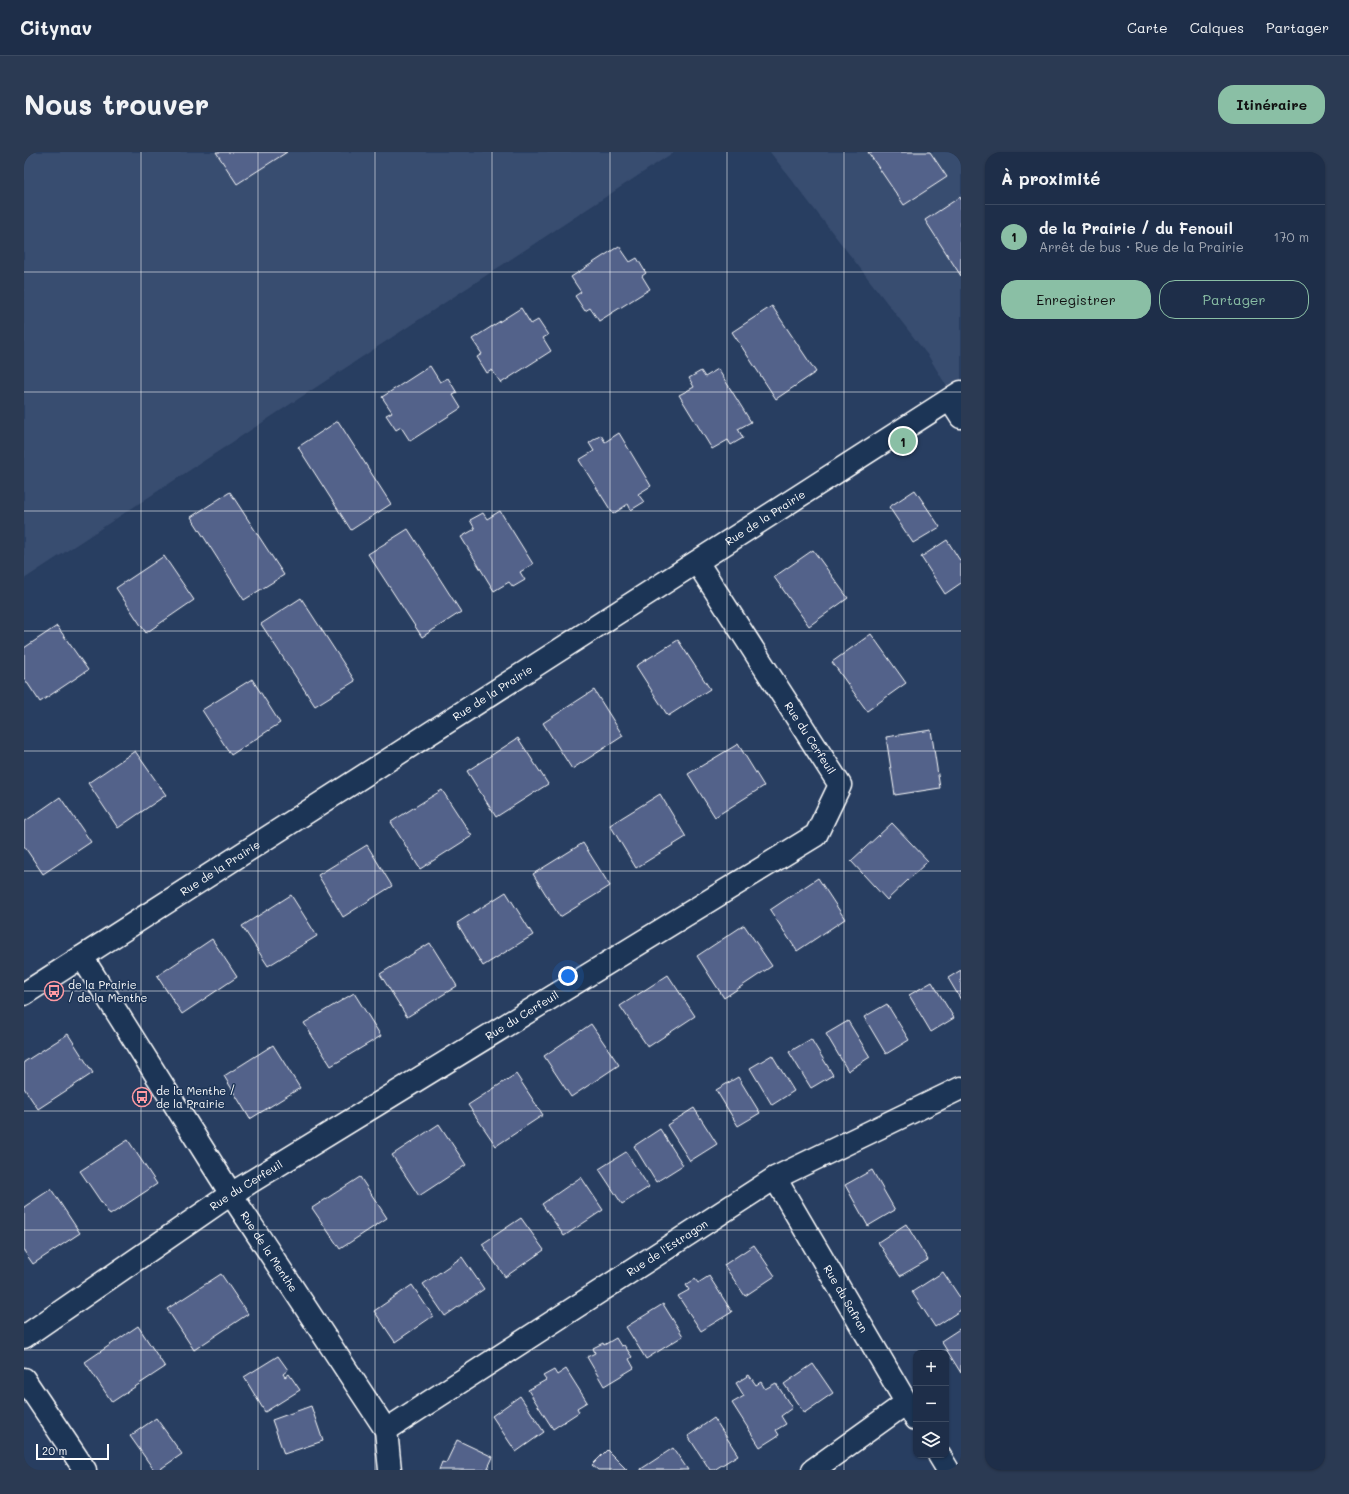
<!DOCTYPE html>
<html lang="fr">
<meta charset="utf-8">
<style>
:root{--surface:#1e2e49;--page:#2b3a53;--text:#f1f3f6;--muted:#a1a8b4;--line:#3c4a61;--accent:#8abfa5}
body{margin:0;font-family:Mali,sans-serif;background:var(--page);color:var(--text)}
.controls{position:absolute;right:12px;bottom:12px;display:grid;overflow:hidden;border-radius:8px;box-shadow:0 1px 3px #0004}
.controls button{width:36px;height:36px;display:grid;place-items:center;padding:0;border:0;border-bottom:1px solid var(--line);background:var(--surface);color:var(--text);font:20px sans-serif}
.scale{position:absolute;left:12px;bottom:10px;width:73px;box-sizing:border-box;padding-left:4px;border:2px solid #fff;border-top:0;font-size:11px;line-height:14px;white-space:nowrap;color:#fff;-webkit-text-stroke:3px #1d3557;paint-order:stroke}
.you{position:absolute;left:544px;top:824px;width:14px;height:14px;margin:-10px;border:3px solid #fff;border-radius:50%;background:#1a73e8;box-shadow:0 0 0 6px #1a73e833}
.badge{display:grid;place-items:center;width:26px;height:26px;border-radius:50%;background:var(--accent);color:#111;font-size:13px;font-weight:700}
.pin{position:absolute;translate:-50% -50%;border:2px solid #fff;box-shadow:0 1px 4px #0006}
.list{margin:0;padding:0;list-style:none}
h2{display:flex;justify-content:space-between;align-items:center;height:52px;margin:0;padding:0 16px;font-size:17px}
h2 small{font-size:13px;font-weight:400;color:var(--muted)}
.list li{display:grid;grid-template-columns:26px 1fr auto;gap:12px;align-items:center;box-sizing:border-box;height:64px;padding:0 16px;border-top:1px solid var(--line)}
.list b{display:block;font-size:15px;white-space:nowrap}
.list p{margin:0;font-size:13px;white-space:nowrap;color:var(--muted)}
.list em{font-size:13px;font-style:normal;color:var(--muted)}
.actions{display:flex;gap:8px;padding:12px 16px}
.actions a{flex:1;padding:9px 0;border:1px solid var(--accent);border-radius:16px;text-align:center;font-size:14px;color:var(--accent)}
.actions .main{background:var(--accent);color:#111}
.icon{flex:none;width:22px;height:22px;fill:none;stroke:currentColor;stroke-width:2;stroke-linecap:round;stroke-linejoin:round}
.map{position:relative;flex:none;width:937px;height:1318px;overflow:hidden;border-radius:16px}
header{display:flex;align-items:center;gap:24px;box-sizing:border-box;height:56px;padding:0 20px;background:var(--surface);border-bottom:1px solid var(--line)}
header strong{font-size:19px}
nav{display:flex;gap:22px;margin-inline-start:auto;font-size:14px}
.intro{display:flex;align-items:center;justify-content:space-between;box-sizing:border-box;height:96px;padding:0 24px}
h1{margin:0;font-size:28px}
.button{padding:10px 18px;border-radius:16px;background:var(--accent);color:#111;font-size:14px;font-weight:700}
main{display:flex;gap:24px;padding:0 24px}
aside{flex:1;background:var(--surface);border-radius:16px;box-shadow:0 1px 3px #0004}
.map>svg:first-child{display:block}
.built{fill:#394d70}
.building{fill:#53628a;stroke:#fff}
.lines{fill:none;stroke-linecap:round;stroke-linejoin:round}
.minor-casing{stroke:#fff;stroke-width:25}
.minor{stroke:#1d3557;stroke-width:22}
.grid{fill:none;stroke:#fff;stroke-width:1;stroke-opacity:0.55}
.labels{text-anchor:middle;stroke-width:3;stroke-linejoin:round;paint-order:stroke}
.street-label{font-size:11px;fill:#fff;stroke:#1d3557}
.poi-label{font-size:11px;fill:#fff;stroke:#1d3557;text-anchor:start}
</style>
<header>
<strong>Citynav</strong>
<nav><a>Carte</a><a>Calques</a><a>Partager</a></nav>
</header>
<div class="intro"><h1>Nous trouver</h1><a class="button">Itinéraire</a></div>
<main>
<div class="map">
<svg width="937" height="1318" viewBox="0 0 937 1318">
<rect width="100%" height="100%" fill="#283e61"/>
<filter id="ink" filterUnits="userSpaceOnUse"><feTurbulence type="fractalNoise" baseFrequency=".025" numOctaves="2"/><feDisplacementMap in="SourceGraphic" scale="8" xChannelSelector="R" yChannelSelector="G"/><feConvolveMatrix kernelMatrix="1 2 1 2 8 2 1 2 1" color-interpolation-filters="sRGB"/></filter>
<g filter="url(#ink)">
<g class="built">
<polygon points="0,0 650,0 0,427"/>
<polygon points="746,0 937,0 937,258 905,205"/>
</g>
<g class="building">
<polygon points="192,0 263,0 213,32"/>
<polygon points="844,0 906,0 923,25 880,53"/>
<polygon points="936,45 937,47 937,124 901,68"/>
<polygon points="595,94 606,110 613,106 622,121 618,124 626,137 575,169 566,156 561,159 551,144 557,140 547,125"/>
<polygon points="748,154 792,220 752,247 708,180"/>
<polygon points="497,156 507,172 514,168 524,183 519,186 527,199 477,231 468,218 463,221 453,205 458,202 448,187"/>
<polygon points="406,214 416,230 424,226 433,241 429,243 437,256 386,289 377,275 372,278 362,263 368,260 358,245"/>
<polygon points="694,217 727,270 714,277 719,286 707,293 704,288 688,297 655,243 670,235 665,226 677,219 681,225"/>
<polygon points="314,269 367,352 327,378 274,295"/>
<polygon points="595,281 627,334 614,342 620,350 607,358 604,352 589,362 555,308 570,299 565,291 577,283 581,290"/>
<polygon points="891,338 916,375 889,391 865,355"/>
<polygon points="206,340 260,423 220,448 167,365"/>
<polygon points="476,359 509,412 496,420 501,428 489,435 485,430 470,439 437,385 451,377 446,368 459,361 463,367"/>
<polygon points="384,377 437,460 398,485 344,402"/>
<polygon points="923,388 937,410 937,431 921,442 897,405"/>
<polygon points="789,398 824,446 785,474 750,425"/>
<polygon points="140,404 170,448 122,481 92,436"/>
<polygon points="277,446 331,529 291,554 237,472"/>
<polygon points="33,474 64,518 16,550 0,526 0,496"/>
<polygon points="847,482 882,531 843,559 808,510"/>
<polygon points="654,488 686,537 644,564 612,514"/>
<polygon points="228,527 256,571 207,603 178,558"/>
<polygon points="570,538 599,584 548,617 519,571"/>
<polygon points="907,578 916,636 871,643 862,585"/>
<polygon points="494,586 524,632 472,665 443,619"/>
<polygon points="714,592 740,634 691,665 664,622"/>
<polygon points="111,599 142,643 94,676 64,631"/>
<polygon points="418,638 448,684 396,717 367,670"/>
<polygon points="636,642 662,685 612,716 586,673"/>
<polygon points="36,645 67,690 19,722 0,694 0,670"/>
<polygon points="868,671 904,709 863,748 827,709"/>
<polygon points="559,691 586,734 536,765 509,722"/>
<polygon points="343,693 368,734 319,765 294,723"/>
<polygon points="794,726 821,767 773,799 746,758"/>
<polygon points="482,740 509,783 459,814 433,771"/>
<polygon points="267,743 293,784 244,814 218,774"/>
<polygon points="720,773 748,814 700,846 673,804"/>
<polygon points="188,787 213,825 158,862 133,824"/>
<polygon points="406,791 433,834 383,865 356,822"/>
<polygon points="937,818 937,848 924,826"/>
<polygon points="644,823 671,864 624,895 596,854"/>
<polygon points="908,830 930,866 907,880 885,843"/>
<polygon points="330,841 357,884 307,914 280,871"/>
<polygon points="863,852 885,888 862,902 840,865"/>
<polygon points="824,869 846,905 824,919 802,882"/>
<polygon points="567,872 595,913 547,945 520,904"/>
<polygon points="44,882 69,921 14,957 0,936 0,910"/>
<polygon points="787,887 809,923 787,936 765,900"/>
<polygon points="249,893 276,936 226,967 200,924"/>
<polygon points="748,903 770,939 748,953 726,916"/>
<polygon points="492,922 519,963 472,994 444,953"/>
<polygon points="714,925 736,961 714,974 692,938"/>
<polygon points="670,956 693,992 666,1009 643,973"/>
<polygon points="415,972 442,1013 395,1044 368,1003"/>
<polygon points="636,977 659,1013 632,1030 610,994"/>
<polygon points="104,988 133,1032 86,1063 56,1019"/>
<polygon points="602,1000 625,1035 598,1052 575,1017"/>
<polygon points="848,1018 871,1058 844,1074 821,1033"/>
<polygon points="336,1025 363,1066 316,1097 288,1056"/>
<polygon points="557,1025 579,1058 540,1084 518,1052"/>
<polygon points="27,1037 56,1081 9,1112 0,1099 0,1055"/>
<polygon points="497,1066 520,1098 481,1125 458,1092"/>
<polygon points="882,1072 904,1108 876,1124 854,1090"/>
<polygon points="730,1093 751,1124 721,1144 700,1113"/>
<polygon points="438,1105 460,1137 421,1164 399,1132"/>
<polygon points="919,1120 937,1147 937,1158 911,1175 888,1140"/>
<polygon points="197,1122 224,1162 170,1198 143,1157"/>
<polygon points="685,1124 708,1160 677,1179 654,1144 665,1138 662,1133 671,1127 674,1131"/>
<polygon points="388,1133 409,1164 371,1190 350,1159"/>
<polygon points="639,1152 659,1184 622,1207 602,1175"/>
<polygon points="114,1174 141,1215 88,1250 61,1210"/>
<polygon points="937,1176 937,1221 917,1189"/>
<polygon points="592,1186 597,1194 600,1193 608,1205 605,1207 610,1216 580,1234 563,1205 571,1201 569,1196 579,1191 580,1193"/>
<polygon points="254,1204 264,1218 259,1222 261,1225 265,1222 276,1238 241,1260 220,1225"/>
<polygon points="789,1212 809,1241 780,1261 760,1232"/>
<polygon points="542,1217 563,1250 553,1256 555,1260 529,1277 504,1238 522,1228 519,1224 530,1218 533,1223"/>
<polygon points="725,1223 732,1233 737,1230 741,1237 752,1231 768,1256 757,1264 762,1272 752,1278 755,1283 736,1295 708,1251 720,1244 712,1231"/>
<polygon points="496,1244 520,1280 492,1300 468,1264"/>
<polygon points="287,1254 299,1289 260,1302 248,1268"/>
<polygon points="132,1266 158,1302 135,1318 130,1318 106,1284"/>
<polygon points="690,1266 714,1303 690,1318 686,1318 664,1284"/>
<polygon points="433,1288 469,1305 463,1318 415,1318 418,1310 422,1311"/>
<polygon points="649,1296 664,1318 617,1318 617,1317"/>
<polygon points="583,1298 603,1318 574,1318 568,1313"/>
</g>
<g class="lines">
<g class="minor-casing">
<g id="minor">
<polyline points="926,248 937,265"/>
<path id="s1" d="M 58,805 L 207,1042 L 362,1278 L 366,1318"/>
<path id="s2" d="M 0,842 L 937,240"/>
<path id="s3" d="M 751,1026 L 892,1267"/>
<path id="s4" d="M 0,1185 L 207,1042 L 792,683 L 816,633 L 673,410"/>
<polyline points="0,1227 61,1318"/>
<path id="s5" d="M 362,1278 L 751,1026 L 937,936"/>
<polyline points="915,1303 924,1318"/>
<polyline points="789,1318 882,1251"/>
</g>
</g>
<use href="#minor" class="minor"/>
</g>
</g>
<path class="grid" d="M 117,0 L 117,1318M 234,0 L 234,1318M 351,0 L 351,1318M 468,0 L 468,1318M 586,0 L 586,1318M 703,0 L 703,1318M 820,0 L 820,1318M 0,120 L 937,120M 0,240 L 937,240M 0,359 L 937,359M 0,479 L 937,479M 0,599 L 937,599M 0,719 L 937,719M 0,839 L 937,839M 0,959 L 937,959M 0,1078 L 937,1078M 0,1198 L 937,1198"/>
<defs>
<g id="bus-ring" transform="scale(1)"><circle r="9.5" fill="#1d3557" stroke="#ff9aa2" stroke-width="1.5"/><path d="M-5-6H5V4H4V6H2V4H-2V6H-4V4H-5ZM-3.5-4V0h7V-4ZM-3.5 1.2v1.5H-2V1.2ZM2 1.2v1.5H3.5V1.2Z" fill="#ff9aa2"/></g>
</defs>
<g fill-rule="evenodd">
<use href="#bus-ring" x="30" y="839"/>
<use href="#bus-ring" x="118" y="945"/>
</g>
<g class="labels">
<g class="street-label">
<text dy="4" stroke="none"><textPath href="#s2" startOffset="881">Rue de la Prairie</textPath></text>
<text dy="4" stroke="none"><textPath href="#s2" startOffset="557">Rue de la Prairie</textPath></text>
<text transform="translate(786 586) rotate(57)" y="4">Rue du Cerfeuil</text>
<text dy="4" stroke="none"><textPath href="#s2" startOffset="233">Rue de la Prairie</textPath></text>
<text dy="4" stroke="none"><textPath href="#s4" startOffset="593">Rue du Cerfeuil</textPath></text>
<text dy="4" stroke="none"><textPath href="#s4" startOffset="269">Rue du Cerfeuil</textPath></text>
<text dy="4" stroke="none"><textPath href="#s5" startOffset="335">Rue de l'Estragon</textPath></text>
<text dy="4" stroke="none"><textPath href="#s1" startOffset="349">Rue de la Menthe</textPath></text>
<text dy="4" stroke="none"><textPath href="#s3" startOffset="140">Rue du Safran</textPath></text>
</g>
<g class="poi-label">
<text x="44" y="837">de la Prairie<tspan x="44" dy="13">/ de la Menthe</tspan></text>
<text x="132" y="943">de la Menthe /<tspan x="132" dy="13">de la Prairie</tspan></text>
</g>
</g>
</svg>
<div class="controls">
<button>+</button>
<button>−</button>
<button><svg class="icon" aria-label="layers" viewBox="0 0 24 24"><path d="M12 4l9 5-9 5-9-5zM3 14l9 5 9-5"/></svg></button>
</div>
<div class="scale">20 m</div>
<div class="you"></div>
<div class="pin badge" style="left:879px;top:289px">1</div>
</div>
<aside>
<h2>À proximité<small></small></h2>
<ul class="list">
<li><span class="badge">1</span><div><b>de la Prairie / du Fenouil</b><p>Arrêt de bus · Rue de la Prairie</p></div><em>170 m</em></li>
</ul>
<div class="actions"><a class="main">Enregistrer</a><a>Partager</a></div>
</aside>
</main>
